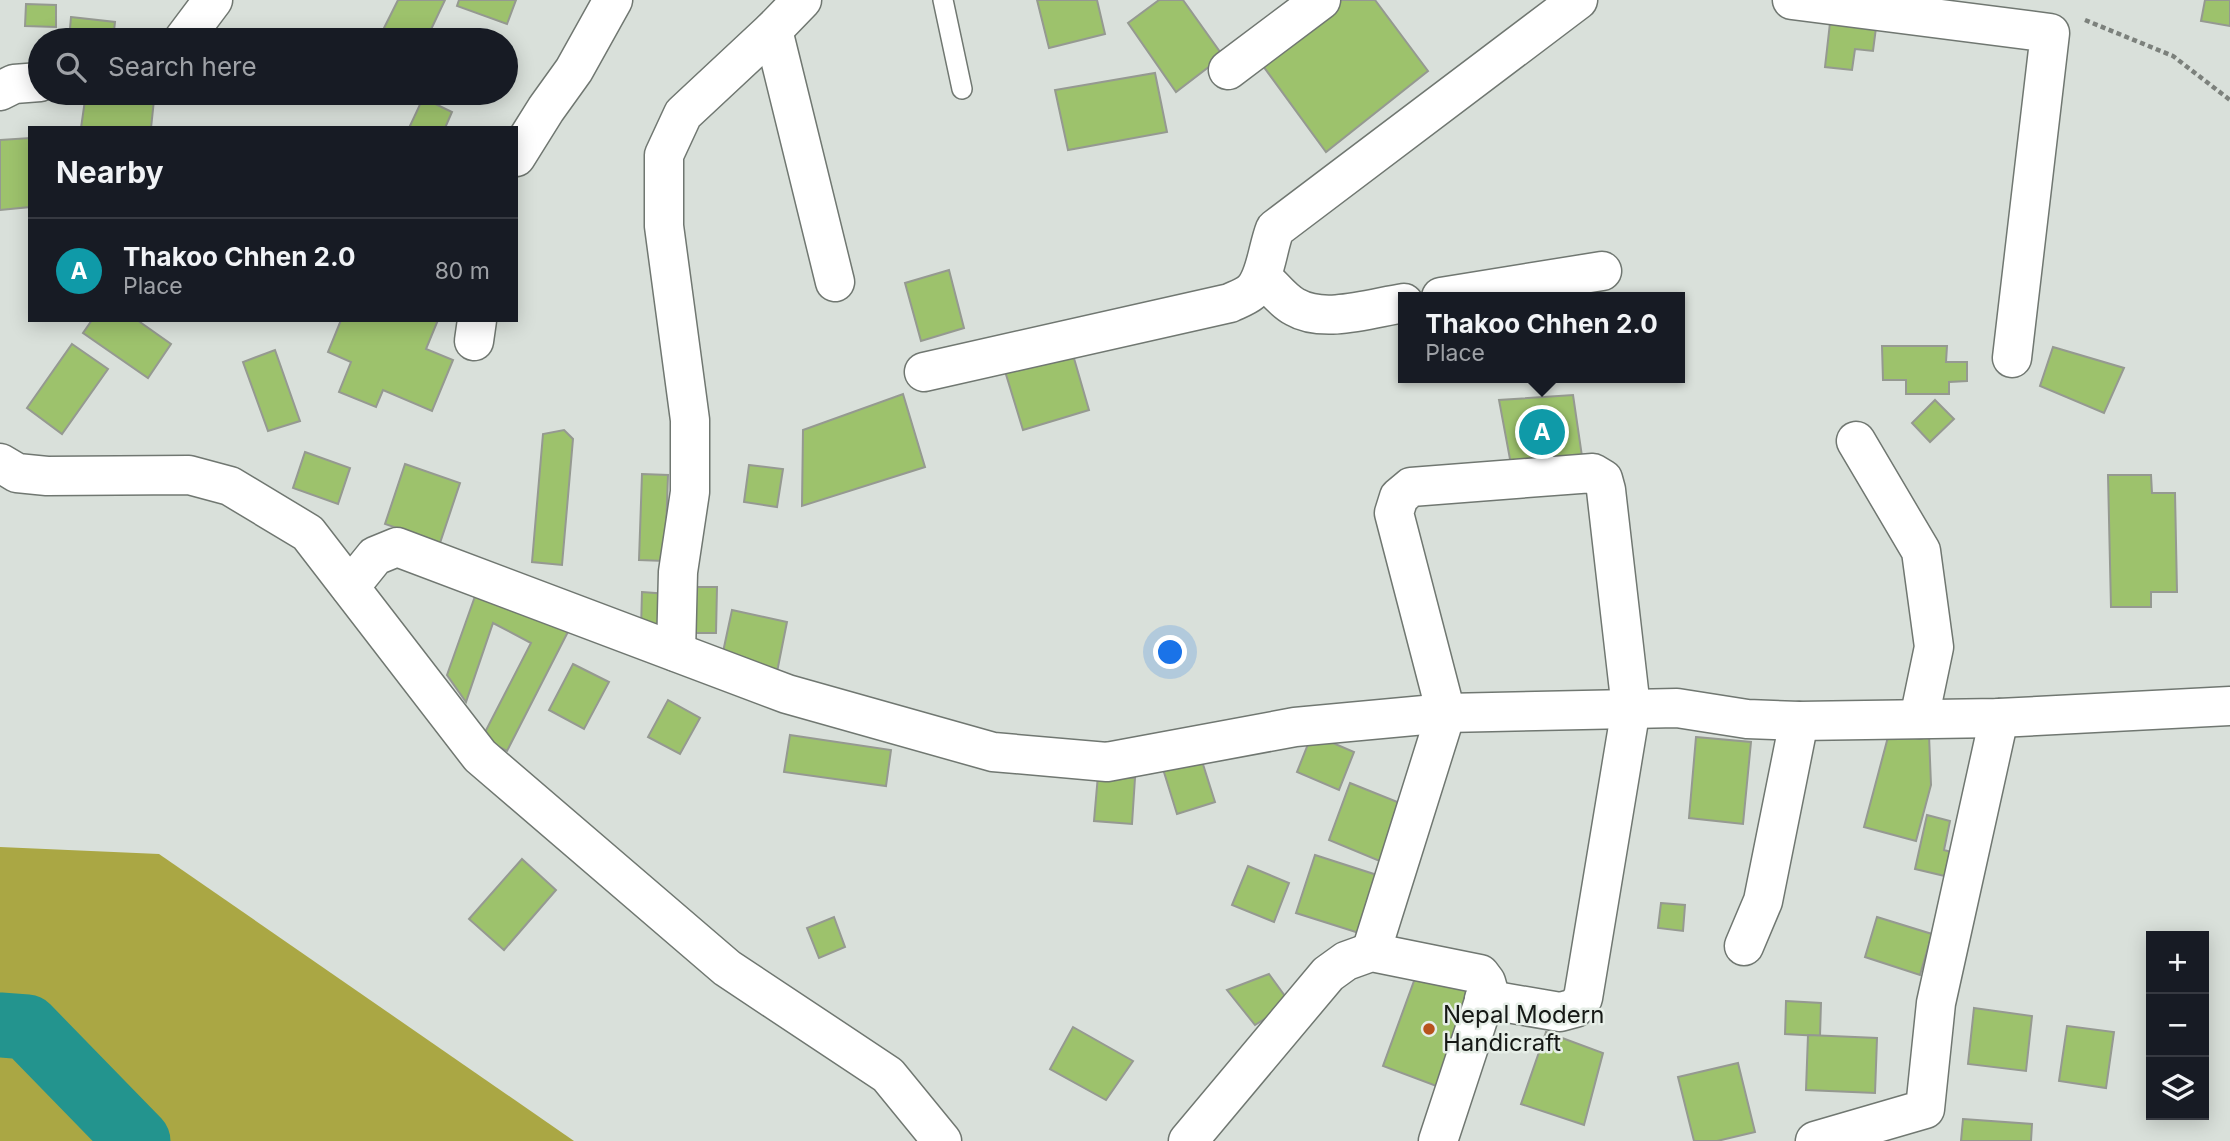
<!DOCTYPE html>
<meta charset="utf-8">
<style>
:root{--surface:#171b24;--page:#20242c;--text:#f1f3f6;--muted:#9ea1a6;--line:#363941;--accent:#b45309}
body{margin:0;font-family:Inter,sans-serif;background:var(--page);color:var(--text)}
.controls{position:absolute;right:21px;bottom:21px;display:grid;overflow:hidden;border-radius:0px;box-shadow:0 4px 18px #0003}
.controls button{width:63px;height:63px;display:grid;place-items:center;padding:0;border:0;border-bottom:2px solid var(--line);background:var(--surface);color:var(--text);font:35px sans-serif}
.you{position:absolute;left:1171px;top:653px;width:24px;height:24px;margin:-18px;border:5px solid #fff;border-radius:50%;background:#1a73e8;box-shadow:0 0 0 10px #1a73e833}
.badge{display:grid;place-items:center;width:46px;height:46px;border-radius:50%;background:var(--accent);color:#fff;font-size:23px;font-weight:700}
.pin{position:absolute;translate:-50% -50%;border:4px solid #fff;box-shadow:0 2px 7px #0006}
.popup{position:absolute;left:1398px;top:292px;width:287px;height:91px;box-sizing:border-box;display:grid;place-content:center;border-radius:0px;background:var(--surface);filter:drop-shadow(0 2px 5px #0005);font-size:23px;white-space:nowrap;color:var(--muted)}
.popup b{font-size:26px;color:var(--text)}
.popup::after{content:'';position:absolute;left:50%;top:100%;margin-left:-14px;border:14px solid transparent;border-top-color:var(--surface)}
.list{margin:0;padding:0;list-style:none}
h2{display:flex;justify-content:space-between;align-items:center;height:91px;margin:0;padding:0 28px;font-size:30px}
h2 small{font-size:23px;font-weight:400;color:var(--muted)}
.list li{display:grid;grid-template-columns:46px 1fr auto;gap:21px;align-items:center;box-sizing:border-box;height:105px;padding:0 28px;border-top:2px solid var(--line)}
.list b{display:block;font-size:26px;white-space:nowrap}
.list p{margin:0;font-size:23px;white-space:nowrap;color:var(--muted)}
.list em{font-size:23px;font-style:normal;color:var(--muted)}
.icon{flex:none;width:38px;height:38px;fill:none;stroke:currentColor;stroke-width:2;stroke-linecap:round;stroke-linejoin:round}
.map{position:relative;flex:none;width:2230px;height:1141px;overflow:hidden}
.search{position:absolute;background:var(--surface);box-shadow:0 4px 18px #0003;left:28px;top:28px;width:490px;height:77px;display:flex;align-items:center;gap:18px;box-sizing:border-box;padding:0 24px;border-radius:38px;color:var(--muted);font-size:26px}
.panel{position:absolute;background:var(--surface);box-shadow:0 4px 18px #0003;left:28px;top:126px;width:490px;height:196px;border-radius:0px}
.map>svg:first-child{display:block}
.forest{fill:#aaa744}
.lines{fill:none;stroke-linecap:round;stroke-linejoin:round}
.river{stroke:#23948e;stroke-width:65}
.building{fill:#9dc26c;stroke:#959991;stroke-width:2}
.service-casing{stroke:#707771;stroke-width:22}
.minor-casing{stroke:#707771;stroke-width:41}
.path{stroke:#7c817c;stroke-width:4.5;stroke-dasharray:5 3.5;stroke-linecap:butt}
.service{stroke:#fff;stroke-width:19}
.minor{stroke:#fff;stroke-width:38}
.poi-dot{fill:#b7531d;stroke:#e6eee7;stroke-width:2.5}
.labels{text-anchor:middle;stroke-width:5;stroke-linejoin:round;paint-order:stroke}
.poi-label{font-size:24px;fill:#151815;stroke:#e6eee7;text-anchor:start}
</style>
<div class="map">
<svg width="2230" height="1141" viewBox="0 0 2230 1141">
<rect width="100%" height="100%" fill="#d9e0da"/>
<polygon class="forest" points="0,847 159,854 574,1141 0,1141"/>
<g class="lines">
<polyline class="river" points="0,1025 27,1027 138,1141"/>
</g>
<g class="building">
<polygon points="398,0 445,0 426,40 378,40"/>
<polygon points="459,0 516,0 507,24 457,6"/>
<polygon points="1037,0 1097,0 1105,34 1049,48"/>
<polygon points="1159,0 1183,0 1223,56 1176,92 1128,23"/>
<polygon points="1327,0 1375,0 1428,71 1326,152 1255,55"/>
<polygon points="2205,0 2230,0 2230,26 2201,21"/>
<polygon points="26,4 56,5 56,27 25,26"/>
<polygon points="1831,14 1877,20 1873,51 1855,49 1852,70 1825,67"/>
<polygon points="71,17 115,22 113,40 69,40"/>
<polygon points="1155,73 1167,132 1068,150 1055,90"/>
<polygon points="86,93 154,100 151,128 81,128"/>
<polygon points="423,98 452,112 445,128 409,128"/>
<polygon points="30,138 30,207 0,210 0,140"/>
<polygon points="949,270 964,328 921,341 905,283"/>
<polygon points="92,320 137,320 171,344 148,378 83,333"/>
<polygon points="341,320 438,320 426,349 453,360 432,411 383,390 376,407 339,392 351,362 328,352"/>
<polygon points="72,344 108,369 62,434 27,408"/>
<polygon points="1882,346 1947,346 1946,362 1967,362 1967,381 1949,382 1949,394 1906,394 1906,380 1883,380"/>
<polygon points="2053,347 2124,368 2104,413 2040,386"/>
<polygon points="1071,348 1089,410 1023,430 1004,368"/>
<polygon points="275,350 300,421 268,431 243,362"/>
<polygon points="903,394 925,467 802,506 803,430"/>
<polygon points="1573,395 1583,463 1512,470 1499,400"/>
<polygon points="1935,400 1954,419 1930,442 1912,423"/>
<polygon points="564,430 573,439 562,565 532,562 543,434"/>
<polygon points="305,452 350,468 338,504 293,488"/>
<polygon points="405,464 460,483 440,543 385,524"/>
<polygon points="749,465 783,469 777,507 744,502"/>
<polygon points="642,474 668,475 665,561 639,560"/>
<polygon points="2108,475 2151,475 2152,493 2175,493 2177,592 2151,592 2151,607 2111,607"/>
<polygon points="479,585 573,622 507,751 482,738 531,643 493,623 466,702 447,675"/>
<polygon points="685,587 717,587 716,633 685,633"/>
<polygon points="642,592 668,594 668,640 641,629"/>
<polygon points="732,610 787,622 776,677 720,666"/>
<polygon points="573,664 609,682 584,729 549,710"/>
<polygon points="668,700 700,718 680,754 648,737"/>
<polygon points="1312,734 1354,752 1339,790 1297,772"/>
<polygon points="790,735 891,750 886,786 784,772"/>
<polygon points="1929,735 1931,785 1916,841 1864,827 1888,737"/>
<polygon points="1696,737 1751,742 1743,824 1689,818"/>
<polygon points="1201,758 1215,802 1177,814 1163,769"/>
<polygon points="1098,775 1135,778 1132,824 1094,821"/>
<polygon points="1350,783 1405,805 1382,862 1329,840"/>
<polygon points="1927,815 1950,821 1944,850 1958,854 1953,878 1915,869"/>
<polygon points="1315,855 1377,875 1359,933 1296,913"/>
<polygon points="522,859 556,890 504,950 469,919"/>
<polygon points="1248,866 1289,883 1274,922 1232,905"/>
<polygon points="1661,903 1685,905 1683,931 1658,928"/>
<polygon points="834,917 845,947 819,958 807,928"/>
<polygon points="1877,917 1932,934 1920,975 1865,957"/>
<polygon points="1418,970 1475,992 1439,1087 1383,1066"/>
<polygon points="1269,974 1290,1003 1255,1025 1227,990"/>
<polygon points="1786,1001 1821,1003 1820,1036 1785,1034"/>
<polygon points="1974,1008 2032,1016 2026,1071 1968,1064"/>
<polygon points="2067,1026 2114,1032 2106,1088 2059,1081"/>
<polygon points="1073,1027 1133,1061 1106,1100 1050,1069"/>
<polygon points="1546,1032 1603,1053 1584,1125 1521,1104"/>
<polygon points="1808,1035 1877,1038 1875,1093 1806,1090"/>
<polygon points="1738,1063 1755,1132 1717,1141 1694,1141 1678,1077"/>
<polygon points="1963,1119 2032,1124 2031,1141 1961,1141"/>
</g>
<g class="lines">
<g class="service-casing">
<polyline id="service" points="943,0 962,89"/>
</g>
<g class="minor-casing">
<g id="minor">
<polyline points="1792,0 2050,33 2012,358"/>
<polyline points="773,30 835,282"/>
<polyline points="183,40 213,0"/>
<polyline points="1228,70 1321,0"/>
<polyline points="0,91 14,84 40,82"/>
<polyline points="516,157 546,109 574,70 613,0"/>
<path d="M 1263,278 C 1273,287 1283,301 1295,307 C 1324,324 1372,308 1404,303"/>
<polyline points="1441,297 1602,271"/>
<polyline points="474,341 477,320"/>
<path d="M 924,372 L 1230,303 C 1236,300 1245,297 1251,292 C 1266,279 1267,249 1275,229 L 1578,0"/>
<polyline points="1856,441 1921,551 1934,647 1919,719"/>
<polyline points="0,463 17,473 47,476 189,475 230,486 308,533 480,756 727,968 888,1075 942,1141"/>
<polyline points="350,587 375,556 397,547 787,694 993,752 1107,762 1295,727 1446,713 1677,708 1747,719 1799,721 1999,718 2230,706"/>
<polyline points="676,652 678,572 690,492 690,420 664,226 664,155 683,114 773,30 802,0"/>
<polyline points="1744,946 1763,901 1799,721"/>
<polyline points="1371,952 1446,713 1394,513 1399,497 1411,487 1593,473 1603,479 1606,490 1631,708 1583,998 1575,1008 1560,1012 1484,999"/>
<polyline points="1188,1141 1328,974 1346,961 1371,952 1480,974 1486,982 1488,989 1438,1141"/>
<polyline points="1815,1141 1925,1109 1936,1003 1999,718"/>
</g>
</g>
<polyline class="path" points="2085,20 2173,56 2230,100"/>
<use href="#service" class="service"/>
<use href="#minor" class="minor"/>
</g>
<circle class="poi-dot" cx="1429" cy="1029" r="7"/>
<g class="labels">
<g class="poi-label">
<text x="1443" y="1023">Nepal Modern<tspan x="1443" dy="28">Handicraft</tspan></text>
</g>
</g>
</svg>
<div class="controls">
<button>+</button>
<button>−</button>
<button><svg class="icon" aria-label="layers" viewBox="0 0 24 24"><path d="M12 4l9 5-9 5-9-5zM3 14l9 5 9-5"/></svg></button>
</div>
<div class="you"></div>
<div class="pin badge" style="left:1542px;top:432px;background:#0f9aa8">A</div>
<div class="popup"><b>Thakoo Chhen 2.0</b>Place</div>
<div class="search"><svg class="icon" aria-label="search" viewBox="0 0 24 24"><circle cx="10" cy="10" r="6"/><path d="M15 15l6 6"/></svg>Search here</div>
<section class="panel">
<h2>Nearby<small></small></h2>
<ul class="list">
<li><span class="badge" style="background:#0f9aa8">A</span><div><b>Thakoo Chhen 2.0</b><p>Place</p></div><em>80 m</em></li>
</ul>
</section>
</div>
